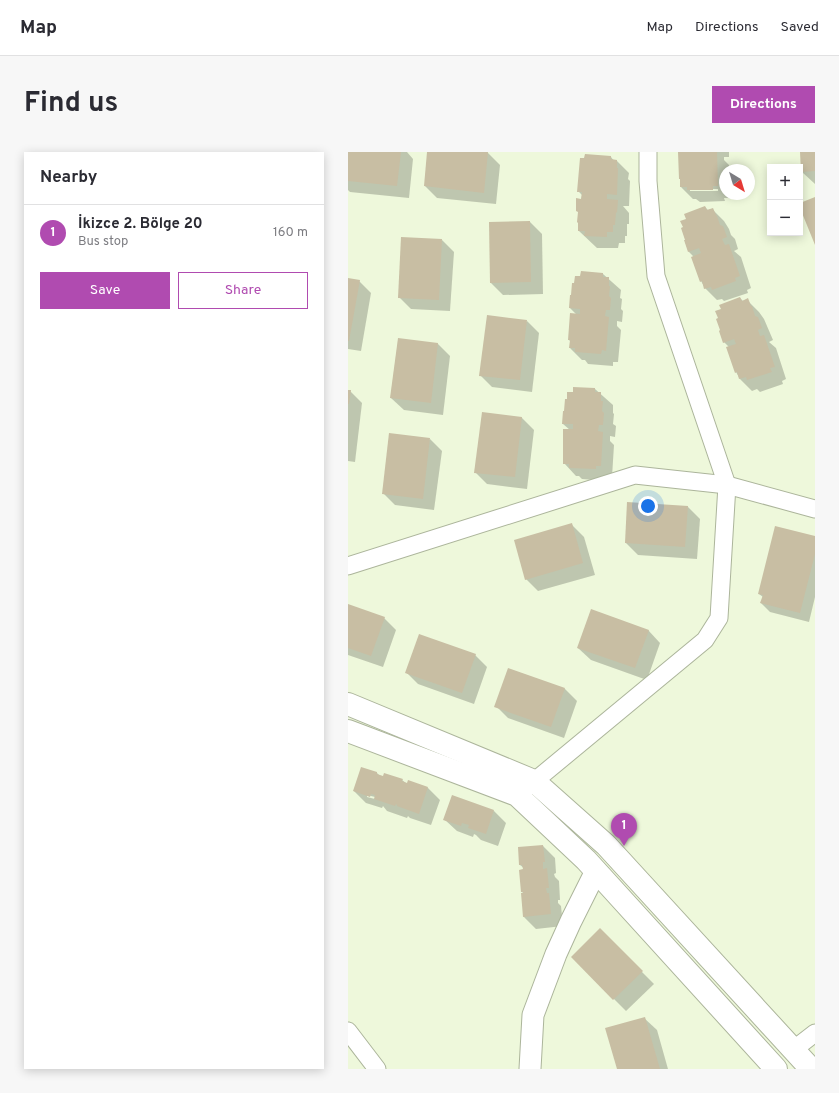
<!DOCTYPE html>
<meta charset="utf-8">
<style>
:root{--surface:#fff;--page:#f7f7f7;--text:#2b2b33;--muted:#7c7c81;--line:#e1e1e2;--accent:#b04bb0}
body{margin:0;font-family:Overpass,sans-serif;background:var(--page);color:var(--text)}
.controls{position:absolute;right:12px;top:12px;display:grid;overflow:hidden;border-radius:0px;box-shadow:0 2px 10px #0003}
.controls button{width:36px;height:36px;display:grid;place-items:center;padding:0;border:0;border-bottom:1px solid var(--line);background:var(--surface);color:var(--text);font:20px sans-serif}
.compass{position:absolute;left:371px;top:12px;width:36px;height:36px;border-radius:50%;background:var(--surface);box-shadow:0 2px 10px #0003;rotate:142deg}
.you{position:absolute;left:300px;top:354px;width:14px;height:14px;margin:-10px;border:3px solid #fff;border-radius:50%;background:#1a73e8;box-shadow:0 0 0 6px #1a73e833}
.badge{display:grid;place-items:center;width:26px;height:26px;border-radius:50%;background:var(--accent);color:#fff;font-size:13px;font-weight:700}
.pin{position:absolute;translate:-50% -33px;filter:drop-shadow(0 1px 2px #0008)}
.pin::after{content:'';position:absolute;top:21px;width:14px;height:12px;background:inherit;clip-path:polygon(0 0,100% 0,50% 100%)}
.list{margin:0;padding:0;list-style:none}
h2{display:flex;justify-content:space-between;align-items:center;height:52px;margin:0;padding:0 16px;font-size:17px}
h2 small{font-size:13px;font-weight:400;color:var(--muted)}
.list li{display:grid;grid-template-columns:26px 1fr auto;gap:12px;align-items:center;box-sizing:border-box;height:56px;padding:0 16px;border-top:1px solid var(--line)}
.list b{display:block;font-size:15px;white-space:nowrap}
.list p{margin:0;font-size:13px;white-space:nowrap;color:var(--muted)}
.list em{font-size:13px;font-style:normal;color:var(--muted)}
.actions{display:flex;gap:8px;padding:12px 16px}
.actions a{flex:1;padding:9px 0;border:1px solid var(--accent);border-radius:0px;text-align:center;font-size:14px;color:var(--accent)}
.actions .main{background:var(--accent);color:#fff}
.map{position:relative;flex:none;width:467px;height:917px;overflow:hidden;border-radius:0px}
header{display:flex;align-items:center;gap:24px;box-sizing:border-box;height:56px;padding:0 20px;background:var(--surface);border-bottom:1px solid var(--line)}
header strong{font-size:19px}
nav{display:flex;gap:22px;margin-inline-start:auto;font-size:14px}
.intro{display:flex;align-items:center;justify-content:space-between;box-sizing:border-box;height:96px;padding:0 24px}
h1{margin:0;font-size:28px}
.button{padding:10px 18px;border-radius:0px;background:var(--accent);color:#fff;font-size:14px;font-weight:700}
main{display:flex;gap:24px;padding:0 24px}
aside{flex:1;background:var(--surface);border-radius:0px;box-shadow:0 2px 10px #0003}
.map>svg:first-child{display:block}
.shadow{fill:#0003;fill-rule:evenodd}
.building{fill:#c8bea3}
.lines{fill:none;stroke-linecap:round;stroke-linejoin:round}
.minor-casing{stroke:#acb59b;stroke-width:19}
.tertiary-casing{stroke:#acb59b;stroke-width:23}
.secondary-casing{stroke:#acb59b;stroke-width:24}
.minor{stroke:#fff;stroke-width:17}
.tertiary{stroke:#fff;stroke-width:21}
.secondary{stroke:#fff;stroke-width:22}
</style>
<header>
<strong>Map</strong>
<nav><a>Map</a><a>Directions</a><a>Saved</a></nav>
</header>
<div class="intro"><h1>Find us</h1><a class="button">Directions</a></div>
<main>
<aside>
<h2>Nearby<small></small></h2>
<ul class="list">
<li><span class="badge">1</span><div><b>İkizce 2. Bölge 20</b><p>Bus stop</p></div><em>160 m</em></li>
</ul>
<div class="actions"><a class="main">Save</a><a>Share</a></div>
</aside>
<div class="map">
<svg width="467" height="917" viewBox="0 0 467 917">
<rect width="100%" height="100%" fill="#eef8db"/>
<g class="shadow">
<polygon points="0,0 59,0 65,7 61,46 2,40 0,38"/>
<polygon points="80,0 140,1 152,13 148,52 89,46 77,34"/>
<path d="M 334,0 L 381,0 L 381,5 L 376,5 L 376,8 L 381,13 L 381,18 L 377,18 L 377,42 L 381,42 L 382,46 L 376,46 L 377,49 L 352,50 L 348,47 L 345,47 L 333,35 L 333,29 L 332,27 ZM 342,37 L 370,37 L 370,39 L 342,39 Z"/>
<polygon points="453,0 467,0 467,32 454,20"/>
<polygon points="263,5 266,9 269,9 281,21 280,27 282,29 281,54 275,54 281,61 281,72 279,72 279,84 277,84 277,91 271,91 270,96 249,96 231,79 234,43 230,39"/>
<polygon points="357,55 360,58 364,57 376,69 381,77 383,83 387,87 390,97 386,99 393,105 403,136 399,138 400,141 376,149 374,147 369,148 357,136 353,129 346,105 341,100 337,89 339,67"/>
<polygon points="182,70 194,82 195,142 155,143 143,131"/>
<polygon points="94,88 106,100 102,159 63,157 51,145"/>
<polygon points="255,122 273,138 272,146 274,147 273,157 275,159 274,170 269,169 269,174 273,178 270,210 265,210 265,214 240,212 237,208 234,208 222,196 222,189 221,188 229,163 222,156"/>
<polygon points="0,127 11,129 23,141 13,199 0,197"/>
<polygon points="392,146 395,149 399,148 411,160 416,167 425,188 421,190 428,196 438,227 434,229 435,232 412,240 409,237 404,239 392,227 388,220 381,195 376,190"/>
<polygon points="179,169 191,181 184,240 144,235 132,223"/>
<polygon points="51,187 90,192 102,204 95,263 56,258 43,246"/>
<polygon points="247,237 265,253 265,261 266,262 265,272 268,274 267,285 262,284 262,289 266,293 264,325 259,329 234,327 231,324 228,324 216,311 222,278 215,272 219,248 226,241"/>
<polygon points="0,239 2,239 14,251 7,310 0,309"/>
<polygon points="135,261 174,266 186,278 179,337 139,332 127,320"/>
<polygon points="82,287 94,299 86,358 47,353 35,341"/>
<polygon points="340,355 352,367 349,407 290,403 278,391"/>
<polygon points="224,373 236,385 247,423 190,439 178,427"/>
<polygon points="467,385 467,445 461,470 422,460 413,451 415,445 411,442"/>
<polygon points="0,453 36,466 48,478 35,515 0,503"/>
<polygon points="300,478 312,491 299,528 243,508 230,496"/>
<polygon points="127,503 139,515 126,552 70,532 58,520"/>
<polygon points="161,517 217,537 229,549 216,586 160,566 148,554"/>
<path d="M 29,621 L 32,624 L 54,628 L 59,632 L 80,636 L 92,648 L 83,673 L 62,666 L 60,664 L 59,666 L 39,659 L 35,654 L 34,656 L 18,651 L 6,639 ZM 19,643 L 27,645 L 27,647 L 19,645 Z"/>
<polygon points="146,659 158,671 150,694 133,688 128,683 126,682 125,685 109,679 96,667"/>
<polygon points="195,694 207,706 208,721 206,722 207,725 211,729 212,748 210,748 210,751 213,754 215,774 188,777 176,765 176,742 174,740 176,716 172,713"/>
<polygon points="252,778 306,832 278,859 224,805"/>
<polygon points="296,866 309,878 320,917 270,917"/>
</g>
<g class="building">
<polygon points="0,0 53,0 49,34 0,29"/>
<polygon points="79,0 140,0 136,41 76,34"/>
<polygon points="330,0 369,0 370,34 365,34 365,38 339,38 339,35 332,35 332,27 331,27"/>
<polygon points="452,0 467,0 467,19 453,20"/>
<polygon points="237,2 263,4 263,7 269,8 269,16 270,16 269,43 259,42 259,47 270,48 269,61 268,60 267,73 265,73 265,80 259,80 259,85 236,84 237,79 230,79 230,71 229,70 230,60 228,59 228,46 233,47 234,40 229,40 232,6 236,6"/>
<polygon points="467,45 467,93 452,56 452,51"/>
<polygon points="357,54 359,58 365,56 368,63 369,64 372,73 375,74 379,85 374,87 377,93 381,92 392,124 387,126 388,129 364,138 363,135 356,137 354,129 352,130 343,105 353,101 351,96 340,100 336,88 337,88 333,76 335,75 332,69 338,67 336,62"/>
<polygon points="182,69 183,130 142,131 141,70"/>
<polygon points="53,85 94,87 91,148 50,146"/>
<polygon points="233,119 255,121 255,125 261,125 261,134 262,134 261,144 263,146 262,158 258,158 257,164 261,165 258,199 254,198 253,202 227,200 227,196 221,196 222,188 220,188 222,161 232,162 232,157 221,156 222,143 223,143 224,131 226,131 227,124 232,124"/>
<polygon points="0,126 12,128 1,189 0,189"/>
<polygon points="392,145 394,149 400,146 403,154 404,154 407,164 410,165 414,176 410,178 412,184 416,183 427,215 422,216 424,220 399,228 398,225 391,227 389,220 387,221 378,195 388,192 386,187 375,191 371,179 372,178 368,167 370,166 367,159 373,157 371,153"/>
<polygon points="139,163 179,168 172,228 131,224"/>
<polygon points="50,186 90,191 83,251 42,246"/>
<polygon points="225,235 247,236 247,240 253,240 253,249 255,249 254,259 256,261 255,273 251,273 250,279 255,280 253,314 248,314 248,317 221,316 221,312 215,312 215,277 225,277 225,272 214,272 215,259 216,259 217,247 219,247 219,240 225,240"/>
<polygon points="0,238 3,238 1,252 0,252"/>
<polygon points="134,260 174,265 167,325 126,321"/>
<polygon points="41,281 82,286 75,347 34,342"/>
<polygon points="279,350 340,354 337,395 277,391"/>
<polygon points="224,371 235,411 177,428 166,388"/>
<polygon points="427,374 467,384 467,402 452,461 412,451 415,443 410,442"/>
<polygon points="0,452 37,465 23,504 0,496"/>
<polygon points="243,457 301,478 287,516 229,496"/>
<polygon points="71,482 128,502 114,541 57,521"/>
<polygon points="160,516 217,536 203,575 146,555"/>
<polygon points="13,615 29,620 29,622 35,624 36,621 55,627 54,629 59,631 60,628 80,635 71,662 49,654 49,653 48,652 47,654 26,647 27,643 23,642 22,645 5,639"/>
<polygon points="104,643 146,658 138,682 120,676 121,673 114,671 113,674 95,668"/>
<polygon points="195,693 197,710 195,710 195,717 199,716 201,736 198,736 199,741 201,741 203,762 175,765 173,741 175,741 175,740 173,740 171,718 175,717 174,713 171,713 170,695"/>
<polygon points="252,776 295,819 265,848 223,805"/>
<polygon points="297,865 312,917 269,917 257,876"/>
</g>
<g class="lines">
<g class="minor-casing">
<g id="minor">
<polyline points="0,414 287,323 379,333 467,357"/>
<polyline points="177,637 357,488 371,466 379,333 308,124 300,29 300,0"/>
<polyline points="0,879 29,917"/>
<polyline points="445,898 467,881"/>
</g>
</g>
<g class="tertiary-casing">
<polyline id="tertiary" points="182,917 185,863 208,802 223,769 248,719"/>
</g>
<g class="secondary-casing">
<g id="secondary">
<polyline points="0,552 186,629 258,693 463,917"/>
<polyline points="0,579 169,643 238,708 428,917"/>
</g>
</g>
<use href="#minor" class="minor"/>
<use href="#tertiary" class="tertiary"/>
<use href="#secondary" class="secondary"/>
</g>
</svg>
<div class="controls">
<button>+</button>
<button>−</button>
</div>
<svg class="compass" viewBox="-18 -18 36 36"><path d="M0-13l5 13h-10z" fill="#e53935"/><path d="M0 13l5-13h-10z" fill="#7c7c81"/></svg>
<div class="you"></div>
<div class="pin badge" style="left:276px;top:694px">1</div>
</div>
</main>
